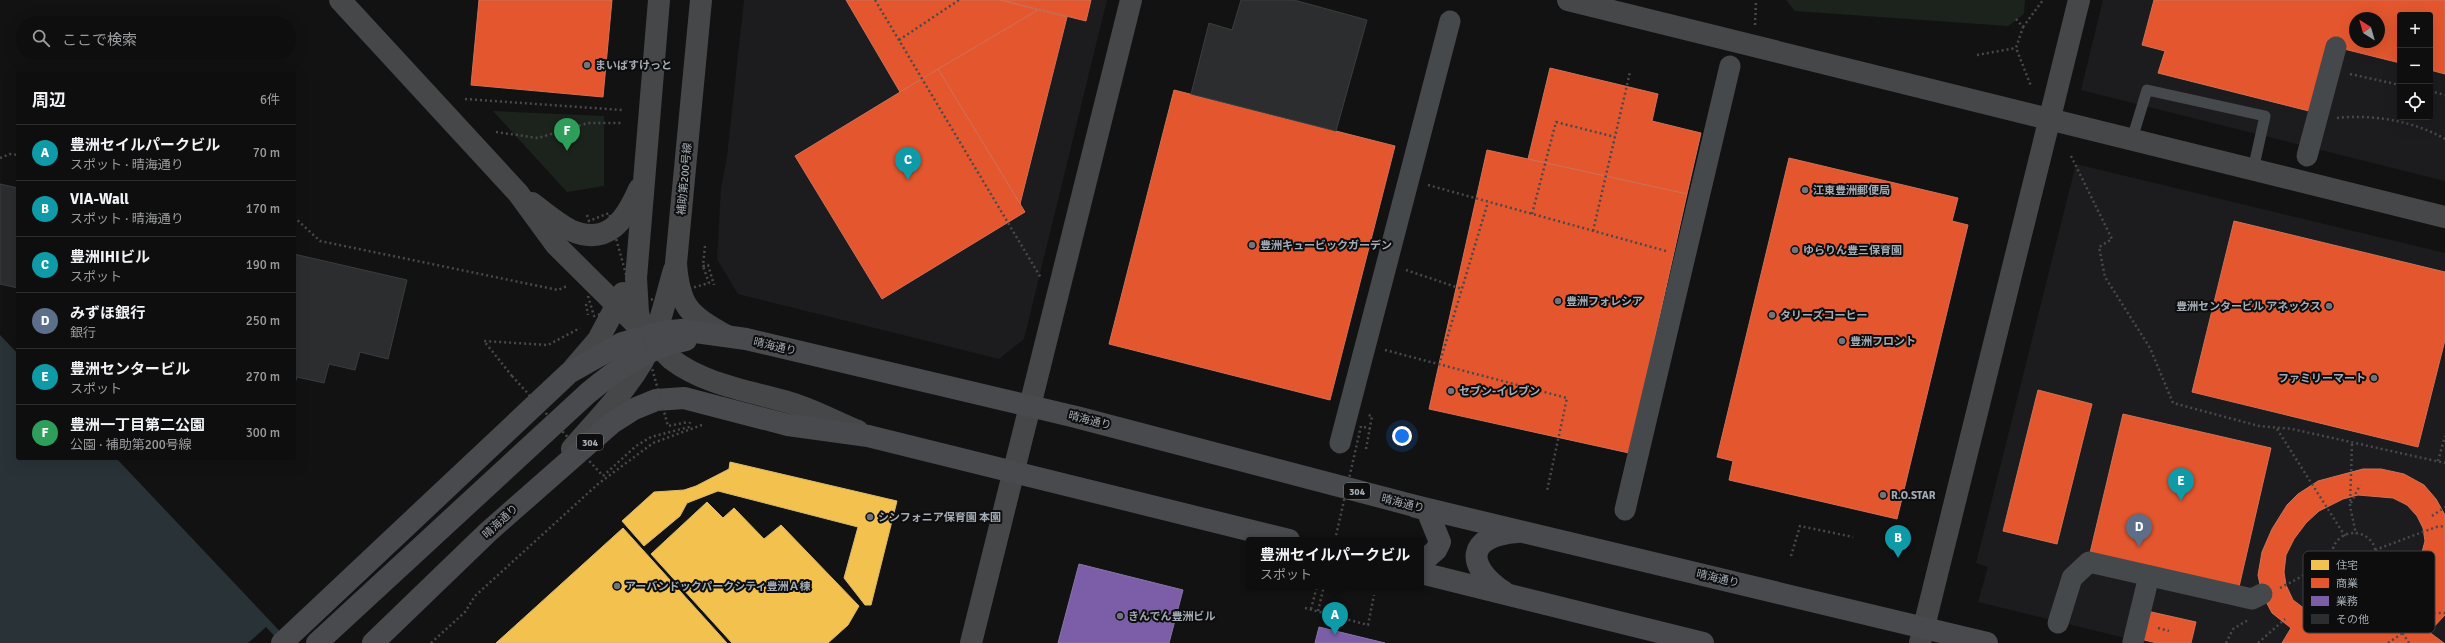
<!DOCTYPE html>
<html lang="ja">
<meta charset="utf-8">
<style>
:root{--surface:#0e0e0e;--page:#1c1c1c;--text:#f1f3f6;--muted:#9b9c9e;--line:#2e2e2e;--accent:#70757b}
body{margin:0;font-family:Signika,"Noto Sans JP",sans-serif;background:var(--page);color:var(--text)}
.controls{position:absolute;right:12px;top:12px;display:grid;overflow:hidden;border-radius:4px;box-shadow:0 4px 16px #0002}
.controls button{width:36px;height:36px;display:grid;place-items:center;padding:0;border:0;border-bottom:1px solid var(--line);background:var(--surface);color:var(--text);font:20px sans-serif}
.compass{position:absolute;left:2349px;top:12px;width:36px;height:36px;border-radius:50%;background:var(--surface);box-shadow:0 4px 16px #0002;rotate:323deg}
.you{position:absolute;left:1402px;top:436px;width:14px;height:14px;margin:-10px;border:3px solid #fff;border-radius:50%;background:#1a73e8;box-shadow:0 0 0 6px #1a73e833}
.badge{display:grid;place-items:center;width:26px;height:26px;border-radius:50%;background:var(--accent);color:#fff;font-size:13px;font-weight:700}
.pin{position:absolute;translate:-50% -33px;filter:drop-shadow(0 1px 2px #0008)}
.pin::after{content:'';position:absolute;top:21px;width:14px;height:12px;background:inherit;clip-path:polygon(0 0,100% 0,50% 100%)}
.popup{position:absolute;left:1246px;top:537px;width:178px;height:52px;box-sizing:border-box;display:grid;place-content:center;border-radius:4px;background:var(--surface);filter:drop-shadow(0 1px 3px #0005);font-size:13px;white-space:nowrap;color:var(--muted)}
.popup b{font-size:15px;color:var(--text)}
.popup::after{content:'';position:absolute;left:50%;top:100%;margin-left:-8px;border:8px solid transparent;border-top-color:var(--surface)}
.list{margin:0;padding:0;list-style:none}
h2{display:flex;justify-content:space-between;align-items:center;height:52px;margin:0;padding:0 16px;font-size:17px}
h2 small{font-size:13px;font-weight:400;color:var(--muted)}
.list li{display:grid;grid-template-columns:26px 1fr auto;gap:12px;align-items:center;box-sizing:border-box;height:56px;padding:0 16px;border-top:1px solid var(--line)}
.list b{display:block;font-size:15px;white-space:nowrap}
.list p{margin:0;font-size:13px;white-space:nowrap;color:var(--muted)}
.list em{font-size:13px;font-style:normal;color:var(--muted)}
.icon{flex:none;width:22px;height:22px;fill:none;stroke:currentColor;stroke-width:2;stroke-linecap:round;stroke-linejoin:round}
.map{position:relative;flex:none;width:2445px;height:643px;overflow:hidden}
.search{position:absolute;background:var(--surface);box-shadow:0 4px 16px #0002;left:16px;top:16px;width:280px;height:44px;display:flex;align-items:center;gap:10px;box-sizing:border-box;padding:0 14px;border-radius:22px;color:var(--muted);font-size:15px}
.panel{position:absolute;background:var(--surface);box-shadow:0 4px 16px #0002;left:16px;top:72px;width:280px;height:388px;border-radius:4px}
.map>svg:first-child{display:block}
.built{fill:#1c1c1e;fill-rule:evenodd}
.green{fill:#1c231c}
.water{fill:#293337}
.pier{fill:#121212}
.homes{fill:#f2c14e;stroke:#daba6d}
.shops{fill:#e4572e;stroke:#d07056;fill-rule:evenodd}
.offices{fill:#7b5ea7;stroke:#8775ab}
.building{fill:#2c2d2e;stroke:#3a3d3e}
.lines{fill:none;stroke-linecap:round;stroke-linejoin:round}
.path{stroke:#48494d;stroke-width:2.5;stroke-dasharray:2 3;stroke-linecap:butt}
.lane{stroke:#46494b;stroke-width:11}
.street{stroke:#46494b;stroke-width:21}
.secondary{stroke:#454749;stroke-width:22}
.primary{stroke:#484a4d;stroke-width:22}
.path-bridge{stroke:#48494d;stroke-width:2.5;stroke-dasharray:2 3;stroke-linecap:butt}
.poi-dot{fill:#70757b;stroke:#0d0d0e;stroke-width:1.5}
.labels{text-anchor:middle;stroke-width:4;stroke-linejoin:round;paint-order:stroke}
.shield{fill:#0d0d0e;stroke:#767c82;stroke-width:1}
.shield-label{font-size:10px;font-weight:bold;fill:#a3abb4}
.poi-label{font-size:11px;font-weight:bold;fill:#a3abb4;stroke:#0d0d0e;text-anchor:start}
.street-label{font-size:11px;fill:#a3abb4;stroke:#0d0d0e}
.key{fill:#0d0d0e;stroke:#3a3c40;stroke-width:1}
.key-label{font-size:11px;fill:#a3abb4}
</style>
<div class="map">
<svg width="2445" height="643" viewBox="0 0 2445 643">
<rect width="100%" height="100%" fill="#121212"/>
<g class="built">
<polygon points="744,0 1107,0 1024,339 999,359 738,294 717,259 721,189 727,156"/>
<path d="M 2103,0 L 2445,0 L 2445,181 L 2081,90 ZM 2400,15 L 2430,15 L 2430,117 L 2400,117 ZM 2355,18 L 2379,18 L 2379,42 L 2355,42 Z"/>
<polygon points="2076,164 2445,253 2445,643 2146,643 1978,602 1988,567 1976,563"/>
</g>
<g class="green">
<polygon points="1786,0 2025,0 2024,14 2008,26 1795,11"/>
<polygon points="493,111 604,116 604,186 567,192"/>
</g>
<polygon class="water" points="0,335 18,354 18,458 116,458 291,643 0,643"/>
<polygon class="pier" points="266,627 281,643 248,643"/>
<g class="homes">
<polygon points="730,462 897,501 871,605 865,605 844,578 858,527 718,491 687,503 680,516 644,546 622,521 654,492 684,490 696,486 729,469"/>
<polygon points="707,502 723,518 734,508 764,539 781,525 859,606 848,625 828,643 732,643 651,554"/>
<polygon points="623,528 727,643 496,643"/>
</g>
<g class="shops">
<polygon points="479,0 612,0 603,97 471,85"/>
<polygon points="846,0 1001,0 1038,10 900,92"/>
<polygon points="1001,0 1091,0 1086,21"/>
<path d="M 2154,0 L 2445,0 L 2445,74 L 2430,70 L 2430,15 L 2400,15 L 2400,63 L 2328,45 L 2309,111 L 2158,73 L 2165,51 L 2142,45 ZM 2355,18 L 2379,18 L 2379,42 L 2355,42 Z"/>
<polygon points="1038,10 1067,17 1020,204 938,69"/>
<polygon points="1550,68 1658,94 1652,121 1701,133 1687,194 1528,159"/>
<polygon points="938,69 1025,212 882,299 795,156"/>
<polygon points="1174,90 1395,146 1330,400 1109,344"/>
<polygon points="1487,150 1687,194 1629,453 1429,409"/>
<polygon points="1789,158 1958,198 1952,221 1968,225 1897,519 1729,480 1733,461 1717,457"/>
<polygon points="2234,221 2445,272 2445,340 2418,447 2192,392"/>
<polygon points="2038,390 2092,404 2057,544 2003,531"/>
<polygon points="2123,414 2271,448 2239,587 2090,553"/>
<path d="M 2363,469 L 2381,469 L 2404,474 L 2424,485 L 2436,499 L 2445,515 L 2445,615 L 2429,632 L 2444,643 L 2282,643 L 2291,628 L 2272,613 L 2262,594 L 2258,575 L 2262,552 L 2272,529 L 2287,505 L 2298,494 L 2318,481 ZM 2358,495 L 2393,498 L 2407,505 L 2417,516 L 2423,528 L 2425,541 L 2417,571 L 2402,591 L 2384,605 L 2360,615 L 2336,618 L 2313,615 L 2293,600 L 2286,585 L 2284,572 L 2286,555 L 2294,539 L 2306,523 L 2319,511 L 2343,499 Z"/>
<polygon points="2147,611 2196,622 2191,643 2157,643 2140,639"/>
</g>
<g class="offices">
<polygon points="1079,564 1183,590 1169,643 1058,643"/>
<polygon points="1319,627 1385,643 1315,643"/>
</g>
<g class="building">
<polygon points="1241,0 1294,0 1367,20 1336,131 1191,94 1209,23 1232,30"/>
<polygon points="0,184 18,188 18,288 0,284"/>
<polygon points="294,254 407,280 388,359 360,352 355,370 329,364 324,383 297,377 294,386"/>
</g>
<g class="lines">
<g class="path">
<polyline points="875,0 1041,278"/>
<polyline points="2016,19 2023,27 2016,48 2031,86"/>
<polyline points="1755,25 1756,0"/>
<polyline points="2023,27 2043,0"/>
<polyline points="899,40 959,0"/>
<polyline points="1977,55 2016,48"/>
<polyline points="2350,74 2400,85"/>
<polyline points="2430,91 2445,95"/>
<polyline points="465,99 622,110"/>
<path d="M 2337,118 C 2372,114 2414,121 2445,139"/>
<polyline points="496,132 538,138 588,123 621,123"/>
<polyline points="2071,156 2112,239 2099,247 2105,277 2150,348 2173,403 2259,426 2292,429 2445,463"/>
<polyline points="0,158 10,154 18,155"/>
<polyline points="1428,185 1666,251"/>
<polyline points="1532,214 1556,122 1615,137"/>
<polyline points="294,217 320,241 558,290 567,286"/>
<polyline points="1593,231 1630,72"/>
<polyline points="705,246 703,266 708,265 714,285"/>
<polyline points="1406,270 1462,289"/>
<polyline points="586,304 588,315"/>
<polyline points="1385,350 1567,398 1547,491"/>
<polyline points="1439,365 1488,202"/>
<polyline points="512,376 484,341 548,345 580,328"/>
<polyline points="1364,427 1371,429"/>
<polyline points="2277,429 2345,536"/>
<polyline points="2352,444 2350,506 2356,534"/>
<polyline points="1366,449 1372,416 1368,415"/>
<polyline points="2438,461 2445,436"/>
<polyline points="603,476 636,446 651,437 689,427 690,422"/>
<polyline points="2351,503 2360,485"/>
<polyline points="2432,516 2445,507"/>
<circle cx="2354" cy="555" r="22"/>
<polyline points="2375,550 2436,527 2445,526"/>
<polyline points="1791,556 1800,526 1853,537"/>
<polyline points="2365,574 2409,643"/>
<polyline points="2280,588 2333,560"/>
<polyline points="1305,608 1368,625 1374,595"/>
<polyline points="1311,609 1317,586"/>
<polyline points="1318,611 1324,586"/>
<polyline points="2158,628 2169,631"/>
<polyline points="431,643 465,612 475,596 598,484 653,443 702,425"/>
<polyline points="2226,643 2233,629 2248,620"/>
<polyline points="2258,643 2285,619"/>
<polyline points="2388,643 2432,613 2445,613"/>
</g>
<polyline class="lane" points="2132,139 2147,90 2265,116 2253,170"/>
<g class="street">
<polyline points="2307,156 2336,47"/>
<polyline points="1340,443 1450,21"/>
<polyline points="1625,510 1730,66"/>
<polyline points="2058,623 2072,578 2089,562 2252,599 2262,594"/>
<polyline points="2133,642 2149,576"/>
</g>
<g class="secondary">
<path d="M 340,0 L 518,193 L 556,245 L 671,359 C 705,385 750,391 791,403 C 814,410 836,422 858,431"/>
<path d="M 701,0 L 676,263 C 679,306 689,316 727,336"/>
<polyline points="1568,0 2445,217"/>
<path d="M 532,203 C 544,212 557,223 570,230 C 608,247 626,219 639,189"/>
<polyline points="643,331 638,313 636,278 659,0"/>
<polyline points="573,369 598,340 623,293"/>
<path d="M 572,449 C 601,415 636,382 653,340 C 662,318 667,293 674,270"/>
<polyline points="971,643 1131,0"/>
<polyline points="1920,643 2079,0"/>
</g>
<g class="primary">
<polyline points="1416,507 1427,510 1440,542 1436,550 1421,563"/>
<polyline points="1421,573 1703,643"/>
<path d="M 1504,592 C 1465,566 1466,536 1517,532"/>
<polyline points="282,643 569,373 622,343 661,332 681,330 746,339 1076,417 1415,506 1987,643"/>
<path d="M 317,643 L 588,393 C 618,368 647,348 686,340"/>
<polyline points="373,643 488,532 612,423 634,409 656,400 684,398 788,425 868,436 1289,540"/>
</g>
<g class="path-bridge">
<polyline points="587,215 589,221 609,213 668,426 688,422"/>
<polyline points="588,296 594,316 709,283 703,266"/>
<polyline points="512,376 603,476"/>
<polyline points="1335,540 1361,426"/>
</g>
</g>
<g class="poi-dot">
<circle cx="587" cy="65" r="4"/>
<circle cx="1805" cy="190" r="4"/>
<circle cx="1252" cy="245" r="4"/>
<circle cx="1795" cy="250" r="4"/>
<circle cx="1558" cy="301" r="4"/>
<circle cx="2329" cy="306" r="4"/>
<circle cx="1772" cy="315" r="4"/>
<circle cx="1842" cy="341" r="4"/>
<circle cx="2374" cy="378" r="4"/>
<circle cx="1451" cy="391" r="4"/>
<circle cx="1883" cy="495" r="4"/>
<circle cx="870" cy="517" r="4"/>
<circle cx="617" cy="586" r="4"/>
<circle cx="1120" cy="616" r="4"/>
</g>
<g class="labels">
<g class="shield">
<rect x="577" y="434" width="26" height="16" rx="3"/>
<rect x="1344" y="483" width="26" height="16" rx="3"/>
</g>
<g class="shield-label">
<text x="590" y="446">304</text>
<text x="1357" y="495">304</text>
</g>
<g class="poi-label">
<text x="595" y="69">まいばすけっと</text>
<text x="1813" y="194">江東豊洲郵便局</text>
<text x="1260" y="249">豊洲キュービックガーデン</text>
<text x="1803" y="254">ゆらりん豊三保育園</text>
<text x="1566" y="305">豊洲フォレシア</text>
<text x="2321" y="310" text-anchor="end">豊洲センタービル アネックス</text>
<text x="1780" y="319">タリーズコーヒー</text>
<text x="1850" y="345">豊洲フロント</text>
<text x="2366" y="382" text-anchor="end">ファミリーマート</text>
<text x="1459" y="395">セブン-イレブン</text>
<text x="1891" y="499">R.O.STAR</text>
<text x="878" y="521">シンフォニア保育園 本園</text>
<text x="625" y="590">アーバンドックパークシティ豊洲Ａ棟</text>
<text x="1128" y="620">きんでん豊洲ビル</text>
</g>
<g class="street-label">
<text transform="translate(684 179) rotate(-85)" y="4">補助第200号線</text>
<text transform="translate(775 346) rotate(13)" y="4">晴海通り</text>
<text transform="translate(1090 420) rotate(14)" y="4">晴海通り</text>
<text transform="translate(1403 503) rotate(14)" y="4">晴海通り</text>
<text transform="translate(500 521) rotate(-43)" y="4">晴海通り</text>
<text transform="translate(1718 578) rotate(13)" y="4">晴海通り</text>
</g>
</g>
<rect x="2303" y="551" width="132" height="82" rx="6" class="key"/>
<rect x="2311" y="560" width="18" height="10" fill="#f2c14e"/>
<rect x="2311" y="578" width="18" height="10" fill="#e4572e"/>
<rect x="2311" y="596" width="18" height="10" fill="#7b5ea7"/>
<rect x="2311" y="614" width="18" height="10" fill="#2c2d2e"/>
<g class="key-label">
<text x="2336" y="569">住宅</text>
<text x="2336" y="587">商業</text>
<text x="2336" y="605">業務</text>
<text x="2336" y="623">その他</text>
</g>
</svg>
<div class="controls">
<button>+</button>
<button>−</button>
<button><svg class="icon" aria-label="locate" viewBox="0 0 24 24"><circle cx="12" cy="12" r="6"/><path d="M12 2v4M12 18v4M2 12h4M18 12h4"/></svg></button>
</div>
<svg class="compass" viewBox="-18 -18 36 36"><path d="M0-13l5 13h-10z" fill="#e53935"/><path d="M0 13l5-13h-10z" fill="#9b9c9e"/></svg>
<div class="you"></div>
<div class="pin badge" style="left:1335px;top:635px;background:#0f9aa8">A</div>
<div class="popup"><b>豊洲セイルパークビル</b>スポット</div>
<div class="pin badge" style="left:1898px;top:558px;background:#0f9aa8">B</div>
<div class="pin badge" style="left:908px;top:180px;background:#0f9aa8">C</div>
<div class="pin badge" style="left:2139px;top:547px;background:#5c6f8a">D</div>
<div class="pin badge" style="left:2181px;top:501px;background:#0f9aa8">E</div>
<div class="pin badge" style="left:567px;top:151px;background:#2e9e5b">F</div>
<div class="search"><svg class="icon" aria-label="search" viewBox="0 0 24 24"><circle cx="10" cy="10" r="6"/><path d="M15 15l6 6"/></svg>ここで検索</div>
<section class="panel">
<h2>周辺<small>6件</small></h2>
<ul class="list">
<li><span class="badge" style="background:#0f9aa8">A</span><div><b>豊洲セイルパークビル</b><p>スポット · 晴海通り</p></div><em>70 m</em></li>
<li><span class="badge" style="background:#0f9aa8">B</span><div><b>VIA-Wall</b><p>スポット · 晴海通り</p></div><em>170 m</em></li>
<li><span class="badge" style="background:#0f9aa8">C</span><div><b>豊洲IHIビル</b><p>スポット</p></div><em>190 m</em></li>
<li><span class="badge" style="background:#5c6f8a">D</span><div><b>みずほ銀行</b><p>銀行</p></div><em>250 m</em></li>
<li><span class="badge" style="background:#0f9aa8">E</span><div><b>豊洲センタービル</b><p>スポット</p></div><em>270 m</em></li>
<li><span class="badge" style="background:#2e9e5b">F</span><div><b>豊洲一丁目第二公園</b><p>公園 · 補助第200号線</p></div><em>300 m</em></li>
</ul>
</section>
</div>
